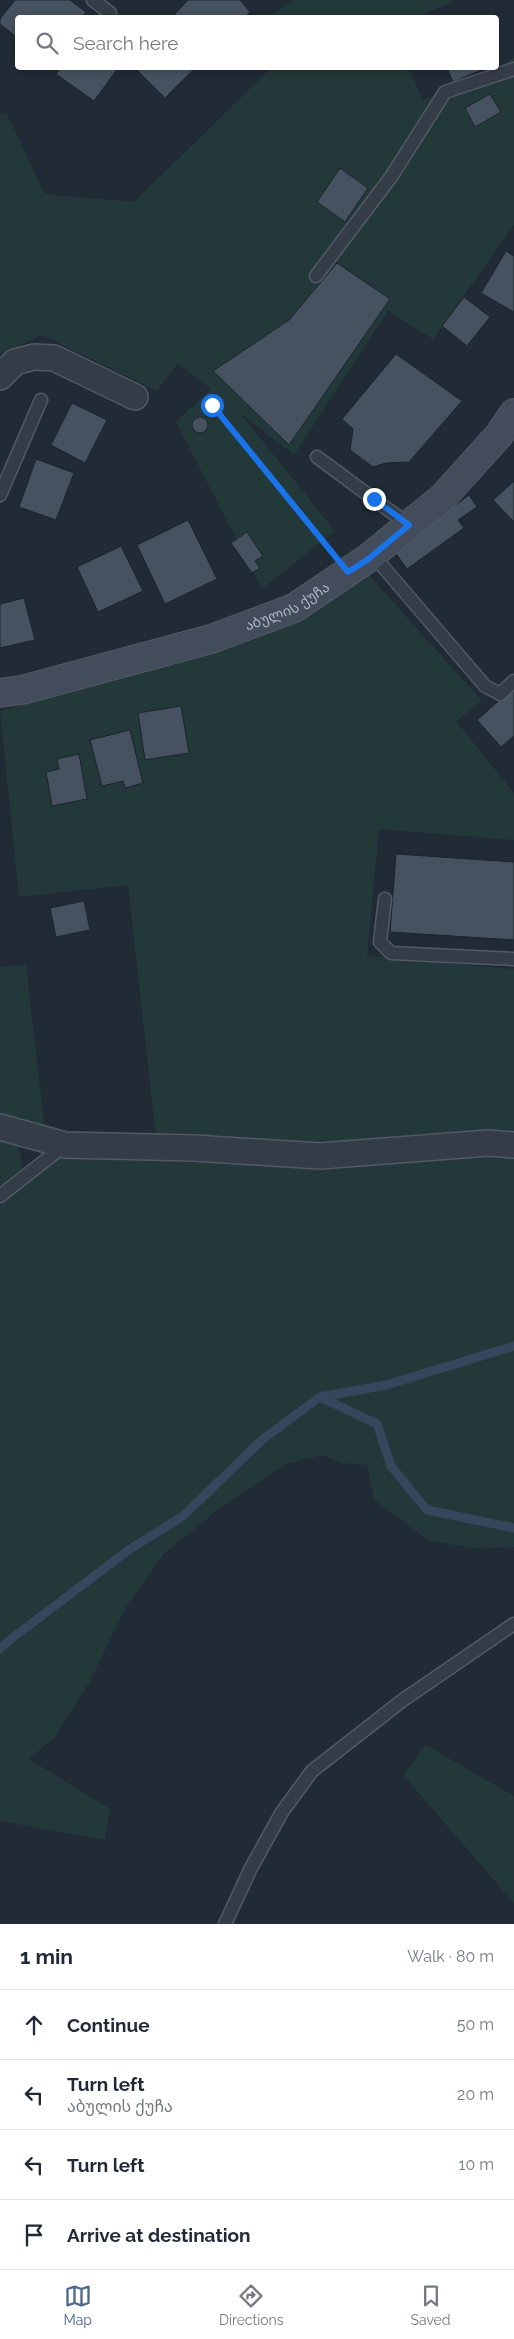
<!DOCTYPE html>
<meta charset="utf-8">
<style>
:root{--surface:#fff;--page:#f2f2f3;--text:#1f2937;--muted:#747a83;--line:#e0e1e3;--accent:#4c688c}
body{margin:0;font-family:Raleway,"Noto Sans Georgian",sans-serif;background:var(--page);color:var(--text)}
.stop{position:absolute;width:15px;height:15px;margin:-11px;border:4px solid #1a73e8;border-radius:50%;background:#fff}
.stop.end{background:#1a73e8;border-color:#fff;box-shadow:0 1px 5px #0008}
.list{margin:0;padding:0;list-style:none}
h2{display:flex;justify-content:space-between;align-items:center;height:65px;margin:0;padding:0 20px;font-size:21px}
h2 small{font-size:16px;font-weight:400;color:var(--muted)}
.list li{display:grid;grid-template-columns:32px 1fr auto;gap:15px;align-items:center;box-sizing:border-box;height:70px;padding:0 20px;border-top:1px solid var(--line)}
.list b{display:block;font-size:19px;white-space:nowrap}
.list p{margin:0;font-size:16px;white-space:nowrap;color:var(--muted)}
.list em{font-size:16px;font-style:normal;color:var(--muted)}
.icon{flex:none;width:28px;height:28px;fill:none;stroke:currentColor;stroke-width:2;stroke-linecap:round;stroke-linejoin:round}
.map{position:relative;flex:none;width:514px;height:1924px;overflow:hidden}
.search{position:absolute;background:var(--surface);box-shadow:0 2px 8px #0003;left:15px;right:15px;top:15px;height:55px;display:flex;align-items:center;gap:12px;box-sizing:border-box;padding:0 18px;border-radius:5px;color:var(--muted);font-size:19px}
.sheet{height:345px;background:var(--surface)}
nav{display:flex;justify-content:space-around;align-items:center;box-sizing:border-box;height:70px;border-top:1px solid var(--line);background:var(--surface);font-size:14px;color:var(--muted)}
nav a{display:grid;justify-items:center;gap:2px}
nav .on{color:var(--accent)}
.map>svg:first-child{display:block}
.green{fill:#233838}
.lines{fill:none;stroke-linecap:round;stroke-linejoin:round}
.stream{stroke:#34475d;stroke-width:9}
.building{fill:#465260;stroke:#1b242d}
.lane-casing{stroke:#515a65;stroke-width:15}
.street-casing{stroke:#515a65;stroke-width:28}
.secondary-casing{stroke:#515a65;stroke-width:30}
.path{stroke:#405355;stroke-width:3;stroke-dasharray:4 4;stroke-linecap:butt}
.lane{stroke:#343c47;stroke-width:12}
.street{stroke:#343c47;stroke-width:25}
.secondary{stroke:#424c5a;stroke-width:28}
.route{stroke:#1a73e8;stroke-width:6}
.labels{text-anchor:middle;stroke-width:4;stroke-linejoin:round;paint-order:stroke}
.street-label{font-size:14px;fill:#aeb7c4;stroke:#19222b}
</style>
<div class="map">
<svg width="514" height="1924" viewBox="0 0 514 1924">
<rect width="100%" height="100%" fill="#202b36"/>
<g class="green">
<polygon points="293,0 454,0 454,2 415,17 269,17"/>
<polygon points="514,58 514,225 433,339 388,311 294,455 241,414 335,531 262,589 176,422 211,389 178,363 157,391 42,335 0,355 0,115 6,112 45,194 134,202 271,68 409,68 423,100 496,68"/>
<polygon points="369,575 482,701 456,721 514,793 514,840 379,829 367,956 514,969 514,1135 313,1149 157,1145 128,885 19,897 0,711 168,666 291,624"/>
<polygon points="26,965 45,1131 0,1120 0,967"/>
<polygon points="0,1139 18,1146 23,1166 17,1177 0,1191"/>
<polygon points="69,1150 514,1150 514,1547 479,1549 430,1541 374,1500 367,1465 341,1463 323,1455 286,1464 219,1509 165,1553 127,1605 90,1681 55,1737 29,1759 110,1809 105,1840 0,1821 0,1206"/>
<polygon points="426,1745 514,1796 514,1903 403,1775"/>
</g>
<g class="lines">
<g class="stream">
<polyline points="320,1397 377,1424 391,1466 427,1510 514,1528"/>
<polyline points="0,1649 11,1639 130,1549 183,1516 263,1439 320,1397 386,1385 514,1346"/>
</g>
</g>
<g class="building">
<polygon points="15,0 70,0 86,12 82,18 18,18 18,38 0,24 0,19"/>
<polygon points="188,0 240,0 250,12 244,18 171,18"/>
<polygon points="61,68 118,68 94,101 56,74"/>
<polygon points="135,68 195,68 165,98"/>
<polygon points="447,68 486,68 453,82"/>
<polygon points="490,94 501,112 475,127 465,108"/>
<polygon points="340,168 368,188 345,222 317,202"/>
<polygon points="506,251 514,256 514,312 481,293"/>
<polygon points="337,263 390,299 289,445 213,371 289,320"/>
<polygon points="464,297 490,317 467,346 442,326"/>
<polygon points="396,354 462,401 409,462 386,463 373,467 350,450 353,429 342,419"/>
<polygon points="72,403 107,420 85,463 51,445"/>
<circle cx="200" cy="425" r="8"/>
<polygon points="36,459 74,473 56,520 19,507"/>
<polygon points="514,481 514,522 493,500"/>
<polygon points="469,495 477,507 458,520 464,528 407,569 394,551"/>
<polygon points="188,520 217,579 165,604 137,545"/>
<polygon points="247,532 263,556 255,561 260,568 252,573 231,543"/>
<polygon points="121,546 143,591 98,612 77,567"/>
<polygon points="24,598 35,640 0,648 0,604"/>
<polygon points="514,687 514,736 501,747 477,720"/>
<polygon points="181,706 189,753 145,760 138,713"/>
<polygon points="130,730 143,783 125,788 123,781 102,786 90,740"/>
<polygon points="79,754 87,799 52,806 46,772 59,769 57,759"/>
<polygon points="396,854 514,862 514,940 390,932"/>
<polygon points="84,901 90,930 56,937 50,908"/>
</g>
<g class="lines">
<g class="lane-casing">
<g id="lane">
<polyline points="93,0 110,13"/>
<polyline points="316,276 391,177 445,92 514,69"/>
<polyline points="317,457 409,525"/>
<polyline points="0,495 41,400"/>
<polyline points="373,555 485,686 500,694 514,681"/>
<polyline points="385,899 380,942 391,953 514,959"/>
<polyline points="0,1196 65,1145"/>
<polyline points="225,1924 251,1868 282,1812 312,1771 403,1700 514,1624"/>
</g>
</g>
<g class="street-casing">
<g id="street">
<polyline points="0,377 15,362 34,357 54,358 135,397"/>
<polyline points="0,1127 65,1145 194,1148 320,1156 488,1143 514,1145"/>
</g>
</g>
<g class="secondary-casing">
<g id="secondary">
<path id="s1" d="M 0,693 L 22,690 L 211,639 L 294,608 L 367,559 L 443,497 L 499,435 L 514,413"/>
</g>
</g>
<polyline class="path" points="212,405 330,550"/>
<use href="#lane" class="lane"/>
<use href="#street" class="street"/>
<use href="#secondary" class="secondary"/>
</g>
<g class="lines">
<polyline class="route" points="212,405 348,572 367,560 409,525 374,499"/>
</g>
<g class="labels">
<g class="street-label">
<text dy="5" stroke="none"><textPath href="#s1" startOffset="301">აბულის ქუჩა</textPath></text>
</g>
</g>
</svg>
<div class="stop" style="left:212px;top:405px"></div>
<div class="stop end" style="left:374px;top:499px"></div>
<div class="search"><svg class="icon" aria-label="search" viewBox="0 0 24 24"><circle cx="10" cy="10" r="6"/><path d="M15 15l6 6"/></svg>Search here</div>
</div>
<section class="sheet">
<h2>1 min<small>Walk · 80 m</small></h2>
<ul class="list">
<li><svg class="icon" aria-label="ahead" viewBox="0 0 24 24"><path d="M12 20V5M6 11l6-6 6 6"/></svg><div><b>Continue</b></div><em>50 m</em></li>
<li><svg class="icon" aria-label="left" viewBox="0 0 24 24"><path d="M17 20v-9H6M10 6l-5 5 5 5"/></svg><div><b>Turn left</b><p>აბულის ქუჩა</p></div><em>20 m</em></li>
<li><svg class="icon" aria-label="left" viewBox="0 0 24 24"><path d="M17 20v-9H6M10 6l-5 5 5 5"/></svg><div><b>Turn left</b></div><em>10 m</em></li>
<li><svg class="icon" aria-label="arrive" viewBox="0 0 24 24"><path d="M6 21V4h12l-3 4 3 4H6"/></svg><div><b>Arrive at destination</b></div></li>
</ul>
</section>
<nav>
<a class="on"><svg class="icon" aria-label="map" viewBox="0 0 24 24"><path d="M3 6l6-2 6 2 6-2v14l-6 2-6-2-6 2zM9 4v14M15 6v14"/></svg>Map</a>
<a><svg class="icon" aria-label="directions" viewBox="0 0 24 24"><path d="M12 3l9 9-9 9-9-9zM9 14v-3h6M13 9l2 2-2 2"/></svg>Directions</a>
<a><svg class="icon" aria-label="saved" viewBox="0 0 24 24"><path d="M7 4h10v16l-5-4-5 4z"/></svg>Saved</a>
</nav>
